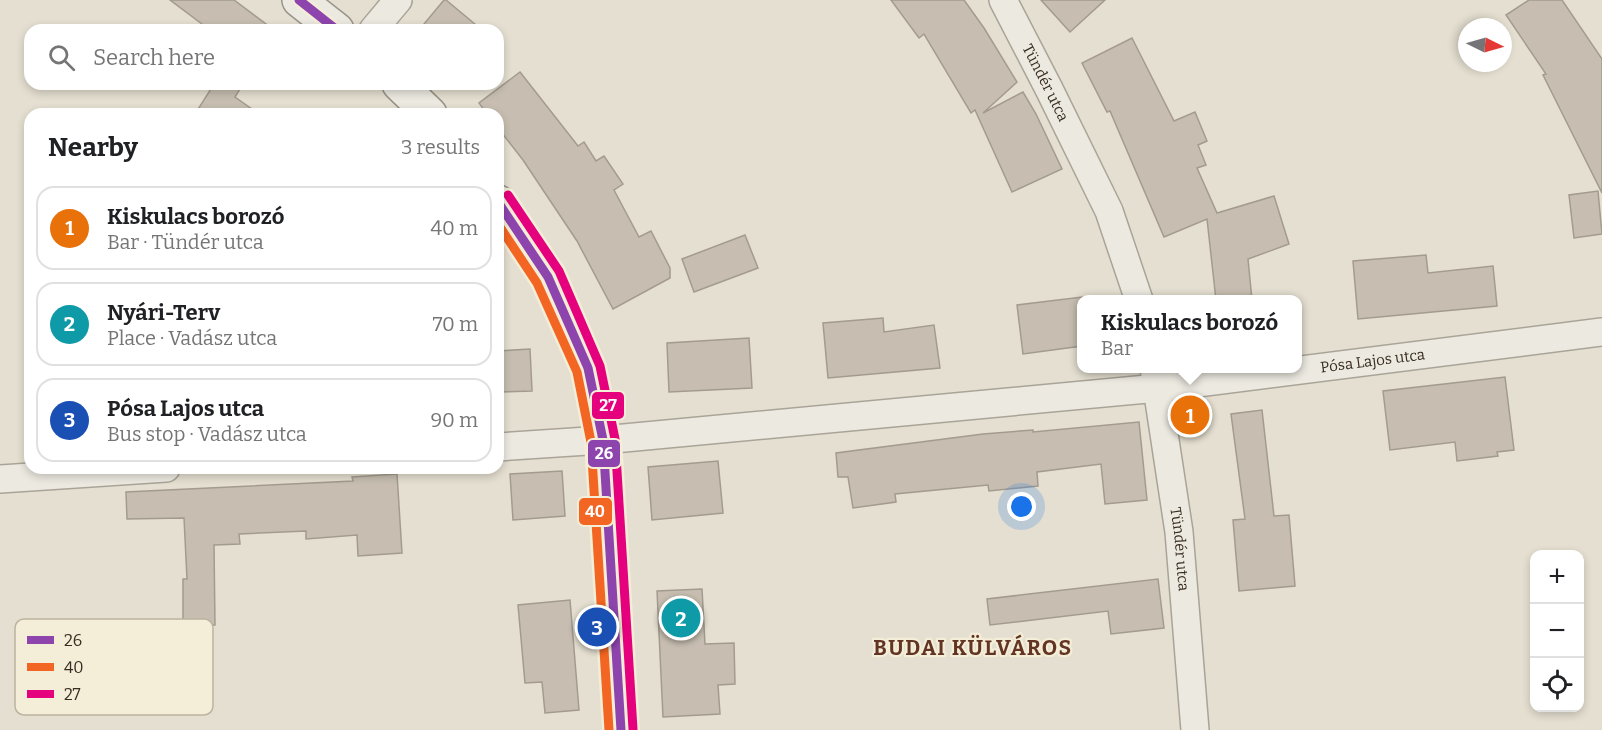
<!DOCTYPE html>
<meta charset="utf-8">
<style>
:root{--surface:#fff;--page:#f2f2f2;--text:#202124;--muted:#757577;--line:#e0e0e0;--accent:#db2777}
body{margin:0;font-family:Bitter,serif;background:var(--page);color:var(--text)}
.controls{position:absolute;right:18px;bottom:18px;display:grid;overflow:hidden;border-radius:12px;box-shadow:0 3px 9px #0003}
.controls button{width:54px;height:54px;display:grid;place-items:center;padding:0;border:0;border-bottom:2px solid var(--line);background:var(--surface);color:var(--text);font:30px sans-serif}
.compass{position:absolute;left:1458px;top:18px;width:54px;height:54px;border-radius:50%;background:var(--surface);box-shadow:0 3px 9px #0003;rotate:95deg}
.you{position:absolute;left:1022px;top:507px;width:21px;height:21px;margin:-15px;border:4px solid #fff;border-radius:50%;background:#1a73e8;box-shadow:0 0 0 9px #1a73e833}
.badge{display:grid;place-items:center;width:39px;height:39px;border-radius:50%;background:var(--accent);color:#fff;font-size:20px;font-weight:700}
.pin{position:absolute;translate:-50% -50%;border:3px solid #fff;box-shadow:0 2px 6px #0006}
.popup{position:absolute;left:1077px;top:295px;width:225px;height:78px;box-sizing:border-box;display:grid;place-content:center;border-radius:12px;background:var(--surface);filter:drop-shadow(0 2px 4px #0005);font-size:20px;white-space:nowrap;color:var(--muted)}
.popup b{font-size:22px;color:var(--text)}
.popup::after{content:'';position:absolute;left:50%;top:100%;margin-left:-12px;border:12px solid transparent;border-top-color:var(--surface)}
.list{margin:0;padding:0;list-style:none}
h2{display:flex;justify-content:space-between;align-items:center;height:78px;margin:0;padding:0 24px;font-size:26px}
h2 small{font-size:20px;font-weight:400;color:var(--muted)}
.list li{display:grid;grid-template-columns:39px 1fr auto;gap:18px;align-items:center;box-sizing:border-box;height:84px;margin:0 12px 12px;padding:0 12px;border:2px solid var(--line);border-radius:18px}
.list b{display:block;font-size:22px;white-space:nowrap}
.list p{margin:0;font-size:20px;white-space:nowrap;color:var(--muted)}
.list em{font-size:20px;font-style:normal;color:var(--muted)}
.icon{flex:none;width:33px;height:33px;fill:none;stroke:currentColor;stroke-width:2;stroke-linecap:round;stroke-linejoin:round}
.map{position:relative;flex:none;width:1602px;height:730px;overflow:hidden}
.search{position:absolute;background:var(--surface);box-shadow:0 3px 9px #0003;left:24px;top:24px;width:480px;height:66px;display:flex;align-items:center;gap:15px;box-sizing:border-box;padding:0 21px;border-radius:18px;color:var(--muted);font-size:22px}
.panel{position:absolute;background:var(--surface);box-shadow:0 3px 9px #0003;left:24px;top:108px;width:480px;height:366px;border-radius:18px}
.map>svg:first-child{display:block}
.building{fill:#c7beb1;stroke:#a49b8f;stroke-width:1.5}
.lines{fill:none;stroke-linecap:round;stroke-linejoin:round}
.street-casing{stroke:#aaa498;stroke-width:30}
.secondary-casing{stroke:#999488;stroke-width:36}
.street{stroke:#ece9e1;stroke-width:27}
.secondary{stroke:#ece9e1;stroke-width:33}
.bus-1-casing{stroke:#f4edd7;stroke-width:14}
.bus-2-casing{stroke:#f4edd7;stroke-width:14}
.bus-3-casing{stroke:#f4edd7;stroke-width:14}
.bus-1{stroke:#8e44ad;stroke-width:9}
.bus-2{stroke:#f26522;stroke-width:9}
.bus-3{stroke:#e5007d;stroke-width:9}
.labels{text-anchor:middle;stroke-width:4.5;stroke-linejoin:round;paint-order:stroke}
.street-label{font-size:15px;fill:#382d21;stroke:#f4edd7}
.district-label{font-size:21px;font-weight:bold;letter-spacing:1.5px;fill:#623423;stroke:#f4edd7}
.key{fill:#f4edd7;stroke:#bcb3a0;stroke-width:1.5}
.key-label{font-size:16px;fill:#382d21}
.line-badge{stroke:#f4edd7;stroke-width:2}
.badge-label{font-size:16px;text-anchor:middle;font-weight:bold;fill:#fff}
</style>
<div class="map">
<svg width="1602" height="730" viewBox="0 0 1602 730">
<rect width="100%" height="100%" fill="#e4dfd0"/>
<g class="building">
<polygon points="170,0 234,0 274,30 210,30"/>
<polygon points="444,0 446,0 482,30 419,30"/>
<polygon points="891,0 964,0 984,28 1017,82 983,113 1023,92 1036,114 1062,169 1012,192 975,110 971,113 924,34 919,38"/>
<polygon points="1041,0 1105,0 1070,32"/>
<polygon points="1529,0 1562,0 1602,59 1602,193 1543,75 1546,74 1506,15"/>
<polygon points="1132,38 1174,121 1195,112 1207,141 1198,145 1206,165 1197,168 1217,213 1274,196 1289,244 1248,259 1252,300 1216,300 1207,219 1164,237 1110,111 1107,112 1082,63"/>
<polygon points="520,72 578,146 584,142 596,161 604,156 623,184 614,190 639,237 651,231 670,268 670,278 613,309 577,241 523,160 498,128 498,114 487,114 479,103"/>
<polygon points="214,84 243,84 235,97 259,114 195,114"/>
<polygon points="1598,191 1602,234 1574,238 1569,195"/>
<polygon points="745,235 758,268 694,292 682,259"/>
<polygon points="1426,255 1428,273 1493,266 1497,306 1358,319 1353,261"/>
<polygon points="1082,297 1082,346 1023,354 1017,305"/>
<polygon points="883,318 884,332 934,325 940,368 828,378 823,323"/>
<polygon points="749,338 752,388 669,392 667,343"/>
<polygon points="530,349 532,391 498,392 498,351"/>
<polygon points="1505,377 1514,450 1497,452 1498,456 1457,461 1455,442 1390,450 1383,391"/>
<polygon points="1262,410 1274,516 1289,515 1295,586 1239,591 1233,520 1245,519 1231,414"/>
<polygon points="1139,422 1147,500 1105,504 1101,464 1037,472 1038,486 989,491 988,485 895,494 896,502 853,508 848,477 838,477 836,453 983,434 1033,430 1033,432"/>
<polygon points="718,461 723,513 652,520 648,467"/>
<polygon points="562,471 565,516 513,520 510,474"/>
<polygon points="397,474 402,553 358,556 357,535 306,539 306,531 239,534 240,544 214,545 215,625 183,625 183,579 187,579 184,518 127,519 126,492 353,481 352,477"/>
<polygon points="1158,579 1164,628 1111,634 1108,611 990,625 987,599"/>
<polygon points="702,589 705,644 734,643 735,684 718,685 720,714 663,717 657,591"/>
<polygon points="570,600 579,710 545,713 542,682 525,683 518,605"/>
</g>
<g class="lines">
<g class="street-casing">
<g id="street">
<path id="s1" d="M 1003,0 L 1049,89 L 1109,211 L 1139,300"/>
<polyline points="373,30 398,0"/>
<path id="s2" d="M 1154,368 L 1179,532 L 1195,730"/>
<path id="s3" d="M 498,447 L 603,440 L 1158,388 L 1602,332"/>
<polyline points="0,479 166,468"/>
</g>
</g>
<g class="secondary-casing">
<g id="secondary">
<polyline points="299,0 337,30"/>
<polyline points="399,84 430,114"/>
<polyline points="498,202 548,277 588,368 603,440 621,730"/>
</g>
</g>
<use href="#street" class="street"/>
<use href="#secondary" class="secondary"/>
<g class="bus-1-casing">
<g id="bus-1">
<polyline points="299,0 337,30"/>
<polyline points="498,202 548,277 588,368 603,440 621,730"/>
</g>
</g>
<g class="bus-2-casing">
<polyline id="bus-2" points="498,224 537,283 577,372 591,442 609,730"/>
</g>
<g class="bus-3-casing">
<polyline id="bus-3" points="508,195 559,271 600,366 615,439 633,729"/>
</g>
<use href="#bus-1" class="bus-1"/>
<use href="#bus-2" class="bus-2"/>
<use href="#bus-3" class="bus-3"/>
</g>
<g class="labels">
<g class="street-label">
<text dy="5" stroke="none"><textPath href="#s1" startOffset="93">Tündér utca</textPath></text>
<text dy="5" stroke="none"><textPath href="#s3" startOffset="879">Pósa Lajos utca</textPath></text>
<text dy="5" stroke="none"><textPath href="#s2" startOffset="183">Tündér utca</textPath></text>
</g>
<g class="district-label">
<text x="973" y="655">BUDAI KÜLVÁROS</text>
</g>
</g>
<rect x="15" y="619" width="198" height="96" rx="9" class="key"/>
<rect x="27" y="636" width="27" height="8" fill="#8e44ad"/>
<rect x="27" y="663" width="27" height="8" fill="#f26522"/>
<rect x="27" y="690" width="27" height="8" fill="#e5007d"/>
<g class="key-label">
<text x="64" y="646">26</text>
<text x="64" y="673">40</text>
<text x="64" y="700">27</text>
</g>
<g class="line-badge">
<rect x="591" y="391" width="34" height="29" rx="6" fill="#e5007d"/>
<rect x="587" y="439" width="34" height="29" rx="6" fill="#8e44ad"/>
<rect x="578" y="497" width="35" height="29" rx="6" fill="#f26522"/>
</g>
<g class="badge-label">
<text x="608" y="411">27</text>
<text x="604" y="459">26</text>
<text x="595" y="517">40</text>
</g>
</svg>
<div class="controls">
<button>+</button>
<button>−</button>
<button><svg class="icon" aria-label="locate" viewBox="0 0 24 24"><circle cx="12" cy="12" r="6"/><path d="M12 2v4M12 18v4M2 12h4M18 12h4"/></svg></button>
</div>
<svg class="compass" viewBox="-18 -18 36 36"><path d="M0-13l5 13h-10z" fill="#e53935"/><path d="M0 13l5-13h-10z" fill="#757577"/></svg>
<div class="you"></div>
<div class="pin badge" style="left:1190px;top:415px;background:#e8710a">1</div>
<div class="popup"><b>Kiskulacs borozó</b>Bar</div>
<div class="pin badge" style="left:681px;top:618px;background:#0f9aa8">2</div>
<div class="pin badge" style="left:597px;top:627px;background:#1a4fb4">3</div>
<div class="search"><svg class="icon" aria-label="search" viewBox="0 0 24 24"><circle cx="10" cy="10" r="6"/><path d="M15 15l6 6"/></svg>Search here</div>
<section class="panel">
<h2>Nearby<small>3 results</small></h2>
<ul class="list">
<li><span class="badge" style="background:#e8710a">1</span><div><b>Kiskulacs borozó</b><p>Bar · Tündér utca</p></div><em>40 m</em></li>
<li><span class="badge" style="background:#0f9aa8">2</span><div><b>Nyári-Terv</b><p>Place · Vadász utca</p></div><em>70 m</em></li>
<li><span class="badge" style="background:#1a4fb4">3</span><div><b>Pósa Lajos utca</b><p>Bus stop · Vadász utca</p></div><em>90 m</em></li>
</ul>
</section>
</div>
